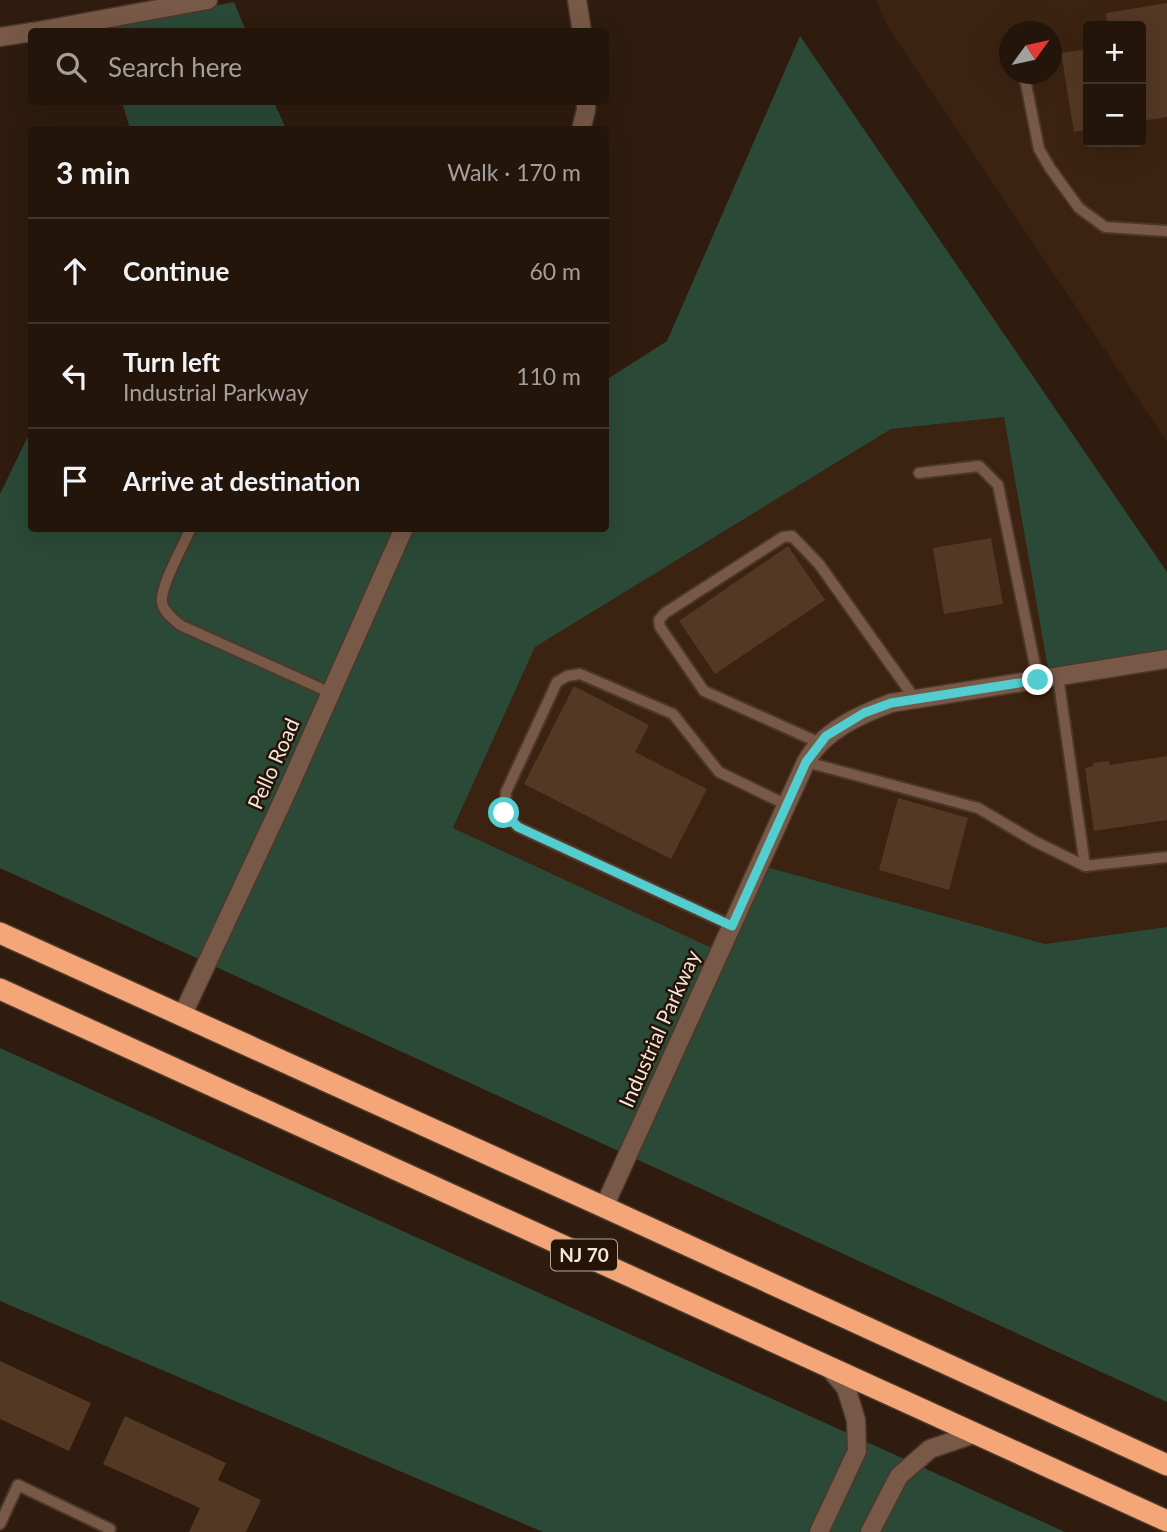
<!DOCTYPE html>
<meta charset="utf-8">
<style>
:root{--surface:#23150a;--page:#2b1e13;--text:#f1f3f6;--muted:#a39f9c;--line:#40342b}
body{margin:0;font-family:Lato,sans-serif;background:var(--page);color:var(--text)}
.controls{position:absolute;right:21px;top:21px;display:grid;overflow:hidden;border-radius:7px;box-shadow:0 7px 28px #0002}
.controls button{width:63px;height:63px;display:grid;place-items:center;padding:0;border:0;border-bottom:2px solid var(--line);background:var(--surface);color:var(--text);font:35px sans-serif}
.compass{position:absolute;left:999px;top:21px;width:63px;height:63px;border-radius:50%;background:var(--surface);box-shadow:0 7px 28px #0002;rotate:57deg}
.stop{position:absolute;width:21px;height:21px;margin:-16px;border:5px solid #52cdd0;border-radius:50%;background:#fff}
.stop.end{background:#52cdd0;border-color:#fff;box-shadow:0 2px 7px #0008}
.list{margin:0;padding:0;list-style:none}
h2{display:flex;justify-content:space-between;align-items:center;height:91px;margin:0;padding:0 28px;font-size:30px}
h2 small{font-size:23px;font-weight:400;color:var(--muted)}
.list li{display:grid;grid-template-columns:46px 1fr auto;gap:21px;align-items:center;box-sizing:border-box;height:105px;padding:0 28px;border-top:2px solid var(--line)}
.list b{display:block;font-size:26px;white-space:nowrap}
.list p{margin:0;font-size:23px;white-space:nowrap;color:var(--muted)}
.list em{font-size:23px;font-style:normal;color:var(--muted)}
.icon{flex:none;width:38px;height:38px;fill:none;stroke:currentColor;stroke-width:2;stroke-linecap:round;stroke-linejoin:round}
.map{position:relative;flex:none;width:1167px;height:1532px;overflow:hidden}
.search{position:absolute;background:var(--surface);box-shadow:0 7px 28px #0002;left:28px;top:28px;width:581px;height:77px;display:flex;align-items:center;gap:18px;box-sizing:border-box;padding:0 24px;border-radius:7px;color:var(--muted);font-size:26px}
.panel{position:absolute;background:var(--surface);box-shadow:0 7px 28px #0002;left:28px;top:126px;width:581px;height:406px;border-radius:7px}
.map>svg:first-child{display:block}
.built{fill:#3c2311;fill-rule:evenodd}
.green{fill:#2b4937}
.building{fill:#533824}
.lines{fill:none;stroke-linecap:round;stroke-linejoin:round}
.lane-casing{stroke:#4a382b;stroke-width:14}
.street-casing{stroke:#4a382b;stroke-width:21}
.highway-casing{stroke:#4a382b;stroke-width:24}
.lane{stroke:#785947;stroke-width:10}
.street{stroke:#785947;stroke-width:18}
.highway{stroke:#f4a678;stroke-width:21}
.route{stroke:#52cdd0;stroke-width:9}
.labels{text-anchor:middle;stroke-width:5;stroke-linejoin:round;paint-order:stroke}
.shield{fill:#251306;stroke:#b5a79c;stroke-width:2}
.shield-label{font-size:19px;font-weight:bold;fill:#f3e6dd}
.street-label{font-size:21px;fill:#f3e6dd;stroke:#251306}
</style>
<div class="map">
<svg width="1167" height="1532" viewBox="0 0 1167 1532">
<rect width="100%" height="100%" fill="#2f1c0e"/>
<g class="built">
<path d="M 876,0 L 1167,0 L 1167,442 L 888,27 ZM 1088,26 L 1141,26 L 1141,142 L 1088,142 ZM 1010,32 L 1052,32 L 1052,74 L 1010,74 Z"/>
<polygon points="1004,417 1051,685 1167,667 1167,927 1045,944 759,865 718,952 453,828 535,647 891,429"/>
</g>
<g class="green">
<polygon points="234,2 246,31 103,32 102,27"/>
<polygon points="800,36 1167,572 1167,667 1051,686 1004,417 891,429 535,647 453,828 718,951 759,865 1045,944 1167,927 1167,1402 0,868 0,494 31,430 32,528 606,528 606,380 667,341"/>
<polygon points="122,102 274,102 286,129 130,129"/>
<polygon points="0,1048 1065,1532 543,1532 0,1301"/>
</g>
<g class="building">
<polygon points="1167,3 1167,117 1141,121 1141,26 1108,26 1106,13"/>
<polygon points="1088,49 1088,130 1074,132 1061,53"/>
<polygon points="991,538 1003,604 944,614 933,548"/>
<polygon points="788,546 825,600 715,674 679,621"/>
<polygon points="574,686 649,725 635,752 707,789 671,859 524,784"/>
<polygon points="1167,756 1167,820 1094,831 1085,768 1094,766 1093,763 1109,761 1110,765"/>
<polygon points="898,798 968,818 949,890 879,870"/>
<polygon points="0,1361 91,1403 69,1451 0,1419"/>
<polygon points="125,1416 226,1463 218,1480 261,1500 246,1532 189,1532 200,1508 103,1464"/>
</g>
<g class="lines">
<g class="lane-casing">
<g id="lane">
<polyline points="1024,74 1039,149 1050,168 1079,208 1105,227 1167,231"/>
<polyline points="919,473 979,466 998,485 1038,680"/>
<path d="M 191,528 C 184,544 159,588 162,603 C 164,612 173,619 180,625 L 331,693"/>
<polyline points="1058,676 1085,866"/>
<polyline points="820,743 704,691 660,627 659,620 665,613 783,537 792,536 819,564 915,699"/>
<polyline points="806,762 978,808 1034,841 1085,866 1167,857"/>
<polyline points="732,926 518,827 504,813 506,792 557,682 567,676 580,674 673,714 719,772 787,805"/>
<polyline points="0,1524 18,1485 110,1529 109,1532"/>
</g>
</g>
<g class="street-casing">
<g id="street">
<polyline points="577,0 582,32"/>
<polyline points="33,32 208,0"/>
<polyline points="0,37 32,32"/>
<polyline points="581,130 586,110 586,102"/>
<polyline points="182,1016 285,796 404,528"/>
<path d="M 604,1207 L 806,762 C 823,731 859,715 891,703 L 1167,659"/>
<polyline points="819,1532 857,1451 856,1420 846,1388 830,1369"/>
<polyline points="870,1532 899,1476 930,1449 974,1434"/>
</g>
</g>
<g class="highway-casing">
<g id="highway">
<polyline points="0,933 604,1207 1167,1465"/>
<polyline points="0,989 1167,1521"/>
</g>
</g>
<use href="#lane" class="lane"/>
<use href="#street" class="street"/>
<use href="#highway" class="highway"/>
</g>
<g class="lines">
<polyline class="route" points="504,813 518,827 732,926 806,762 826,736 864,713 891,703 1038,680"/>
</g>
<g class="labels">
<rect class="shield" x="551" y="1239.5" width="66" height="31" rx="5"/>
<g class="shield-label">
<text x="584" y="1262">NJ 70</text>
</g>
<g class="street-label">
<text transform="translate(274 764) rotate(-66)" y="7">Pello Road</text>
<text transform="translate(660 1029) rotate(-66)" y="7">Industrial Parkway</text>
</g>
</g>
</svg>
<div class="controls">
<button>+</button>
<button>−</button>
</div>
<svg class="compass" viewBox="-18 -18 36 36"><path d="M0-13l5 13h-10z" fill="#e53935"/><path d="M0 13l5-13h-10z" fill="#a39f9c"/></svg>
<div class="stop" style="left:504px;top:813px"></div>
<div class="stop end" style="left:1038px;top:680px"></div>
<div class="search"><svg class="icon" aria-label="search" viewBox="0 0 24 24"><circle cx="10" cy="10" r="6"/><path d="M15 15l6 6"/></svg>Search here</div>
<section class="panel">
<h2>3 min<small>Walk · 170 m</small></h2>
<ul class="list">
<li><svg class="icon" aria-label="ahead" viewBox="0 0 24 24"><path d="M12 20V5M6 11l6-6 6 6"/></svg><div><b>Continue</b></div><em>60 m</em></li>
<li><svg class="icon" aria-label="left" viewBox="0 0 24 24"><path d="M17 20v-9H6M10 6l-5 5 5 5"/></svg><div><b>Turn left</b><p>Industrial Parkway</p></div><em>110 m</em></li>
<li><svg class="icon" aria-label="arrive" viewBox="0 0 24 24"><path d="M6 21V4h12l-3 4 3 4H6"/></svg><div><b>Arrive at destination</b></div></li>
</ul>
</section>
</div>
